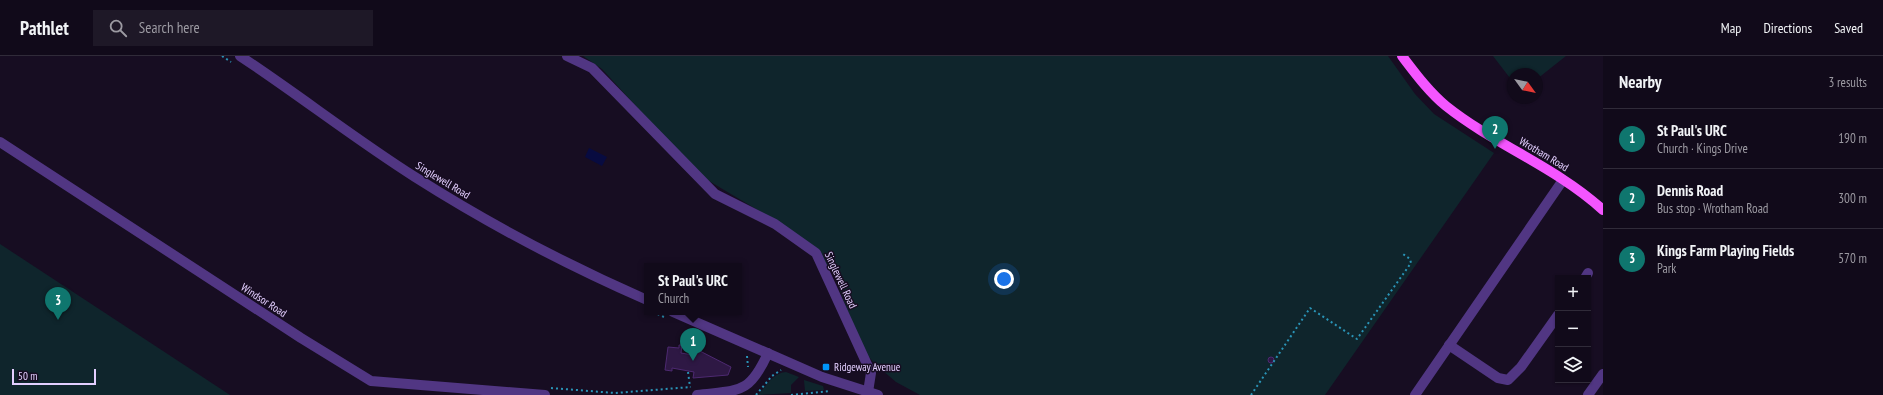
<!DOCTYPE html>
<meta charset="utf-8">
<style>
:root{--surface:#110a1a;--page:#1e1827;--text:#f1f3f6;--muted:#9c9aa2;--line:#302b39;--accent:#0f766e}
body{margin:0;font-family:"PT Sans Narrow",sans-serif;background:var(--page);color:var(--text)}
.controls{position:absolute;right:12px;bottom:12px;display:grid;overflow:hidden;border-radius:0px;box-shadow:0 1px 3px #0004}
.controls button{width:36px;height:36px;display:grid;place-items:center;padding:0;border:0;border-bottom:1px solid var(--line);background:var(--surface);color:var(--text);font:20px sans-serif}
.compass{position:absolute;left:1507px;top:12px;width:36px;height:36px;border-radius:50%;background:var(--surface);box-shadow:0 1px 3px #0004;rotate:123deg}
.scale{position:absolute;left:12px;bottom:10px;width:84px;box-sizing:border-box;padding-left:4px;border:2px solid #e3ceff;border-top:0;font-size:11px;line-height:14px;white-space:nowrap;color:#e3ceff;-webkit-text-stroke:3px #170d22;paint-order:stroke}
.you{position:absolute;left:1004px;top:223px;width:14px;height:14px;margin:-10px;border:3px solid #fff;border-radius:50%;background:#1a73e8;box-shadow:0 0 0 6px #1a73e833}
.badge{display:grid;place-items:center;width:26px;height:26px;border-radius:50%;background:var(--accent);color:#fff;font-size:13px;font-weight:700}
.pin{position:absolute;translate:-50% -33px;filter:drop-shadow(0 1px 2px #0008)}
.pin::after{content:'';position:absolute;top:21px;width:14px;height:12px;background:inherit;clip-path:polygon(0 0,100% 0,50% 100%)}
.popup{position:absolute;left:644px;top:207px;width:98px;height:52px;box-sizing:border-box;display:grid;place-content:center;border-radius:0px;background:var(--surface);filter:drop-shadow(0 1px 3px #0005);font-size:13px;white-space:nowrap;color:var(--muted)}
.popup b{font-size:15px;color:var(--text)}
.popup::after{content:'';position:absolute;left:50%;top:100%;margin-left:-8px;border:8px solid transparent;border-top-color:var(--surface)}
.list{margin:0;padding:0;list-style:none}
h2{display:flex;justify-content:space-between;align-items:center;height:52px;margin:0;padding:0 16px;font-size:17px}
h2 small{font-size:13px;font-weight:400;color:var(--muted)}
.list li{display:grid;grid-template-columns:26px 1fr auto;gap:12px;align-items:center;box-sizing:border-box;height:60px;padding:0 16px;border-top:1px solid var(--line)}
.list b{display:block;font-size:15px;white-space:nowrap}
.list p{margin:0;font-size:13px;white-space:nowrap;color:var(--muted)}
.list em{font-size:13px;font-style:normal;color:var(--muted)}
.icon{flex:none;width:22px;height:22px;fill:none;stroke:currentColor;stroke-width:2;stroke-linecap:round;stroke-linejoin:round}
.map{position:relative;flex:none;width:1603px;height:339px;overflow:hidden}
header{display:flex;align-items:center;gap:24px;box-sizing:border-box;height:56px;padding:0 20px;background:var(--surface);border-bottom:1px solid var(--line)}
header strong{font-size:19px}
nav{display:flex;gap:22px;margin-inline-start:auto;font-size:14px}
.search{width:280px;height:36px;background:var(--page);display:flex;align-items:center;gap:10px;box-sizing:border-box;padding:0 14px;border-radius:0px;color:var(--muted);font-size:15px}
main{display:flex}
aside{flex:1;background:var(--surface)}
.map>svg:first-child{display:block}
.green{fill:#0f252c}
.water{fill:#080b40}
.building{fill:#2e1844;stroke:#4d2971}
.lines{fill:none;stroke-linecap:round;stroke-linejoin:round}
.path{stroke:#2a94b7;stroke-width:2;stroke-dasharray:2 3;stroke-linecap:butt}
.minor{stroke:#513683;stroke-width:10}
.major{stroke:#f455ff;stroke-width:10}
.poi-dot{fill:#0094f9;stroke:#170d22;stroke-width:1.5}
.labels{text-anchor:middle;stroke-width:3;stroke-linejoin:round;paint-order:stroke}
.street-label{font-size:11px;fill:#e3ceff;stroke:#170d22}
.poi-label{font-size:11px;fill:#e3ceff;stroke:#170d22;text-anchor:start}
</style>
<header>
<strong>Pathlet</strong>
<div class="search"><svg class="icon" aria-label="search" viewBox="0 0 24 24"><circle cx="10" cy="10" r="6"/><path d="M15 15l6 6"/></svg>Search here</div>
<nav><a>Map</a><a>Directions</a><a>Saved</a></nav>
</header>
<main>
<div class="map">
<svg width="1603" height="339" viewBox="0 0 1603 339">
<rect width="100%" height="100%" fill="#170d22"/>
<g class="green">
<polygon points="583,0 1388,0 1415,38 1434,58 1494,97 1325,339 920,339 896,326 875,308 863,294 833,217 813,193 776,165 699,119 602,13"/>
<polygon points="1493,0 1566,0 1537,23 1537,18 1513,18 1513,26"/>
<polygon points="0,188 230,339 0,339"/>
<path d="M 786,316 L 799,321 L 791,329 L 791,337 L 758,339 C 765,331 774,316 786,316 Z"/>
<polygon points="804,324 823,330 824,334 805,335"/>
</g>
<polygon class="water" points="589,92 607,101 602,110 585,101"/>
<g class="building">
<polygon points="679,289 682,289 681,297 693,299 696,293 731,311 728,319 693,322 694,316 672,312 672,315 665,314 668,291 679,292"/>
<circle cx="1271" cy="304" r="3"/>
</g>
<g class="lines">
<g class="path">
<polyline points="222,0 231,6"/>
<polyline points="653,256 664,261"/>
<polyline points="691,298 700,280"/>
<polyline points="747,300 748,311"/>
<polyline points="688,316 690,331"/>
<polyline points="551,332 615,337 691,331"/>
<polyline points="756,339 772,320 781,314"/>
<polyline points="791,339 830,335"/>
<polyline points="1251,339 1310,252 1357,283 1411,207 1410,203 1403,198"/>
</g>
<g class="minor">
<path d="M 240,0 C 299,39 355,83 415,121 C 489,168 567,209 647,244"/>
<polyline points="567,0 592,12 715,138 775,168 816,197 871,317 868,336"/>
<polyline points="0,86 301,282 371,325 545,339"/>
<polyline points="1585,222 1588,217"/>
<polyline points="673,256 822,321 878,339"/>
<polyline points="1449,289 1498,322 1508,324 1521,311 1558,259"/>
<path d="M 697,339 C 739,334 749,339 768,297"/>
<polyline points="1415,339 1563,124"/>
<polyline points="1588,339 1603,318"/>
</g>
<path class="major" d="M 1402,0 C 1415,17 1429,36 1446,50 C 1495,89 1556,111 1603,154"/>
</g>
<rect class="poi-dot" x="822" y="307" width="8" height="8" rx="2"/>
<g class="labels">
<g class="street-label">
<text transform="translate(1544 98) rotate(31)" y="4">Wrotham Road</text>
<text transform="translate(443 124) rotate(31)" y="4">Singlewell Road</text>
<text transform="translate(841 224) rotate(65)" y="4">Singlewell Road</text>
<text transform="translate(264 244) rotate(33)" y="4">Windsor Road</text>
</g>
<g class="poi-label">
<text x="834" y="315">Ridgeway Avenue</text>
</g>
</g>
</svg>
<div class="controls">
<button>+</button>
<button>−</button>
<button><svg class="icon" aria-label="layers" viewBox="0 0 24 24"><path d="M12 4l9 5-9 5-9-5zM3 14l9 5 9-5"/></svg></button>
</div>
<svg class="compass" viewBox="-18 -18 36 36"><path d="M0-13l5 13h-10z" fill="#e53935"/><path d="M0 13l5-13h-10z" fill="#9c9aa2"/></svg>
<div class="scale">50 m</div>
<div class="you"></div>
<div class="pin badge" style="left:693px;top:305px">1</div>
<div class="popup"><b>St Paul's URC</b>Church</div>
<div class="pin badge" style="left:1495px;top:93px">2</div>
<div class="pin badge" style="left:58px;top:264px">3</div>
</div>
<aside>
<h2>Nearby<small>3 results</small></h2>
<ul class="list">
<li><span class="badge">1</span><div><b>St Paul's URC</b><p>Church · Kings Drive</p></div><em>190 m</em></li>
<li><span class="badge">2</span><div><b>Dennis Road</b><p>Bus stop · Wrotham Road</p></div><em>300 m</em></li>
<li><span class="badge">3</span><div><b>Kings Farm Playing Fields</b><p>Park</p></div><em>570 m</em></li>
</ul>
</aside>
</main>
